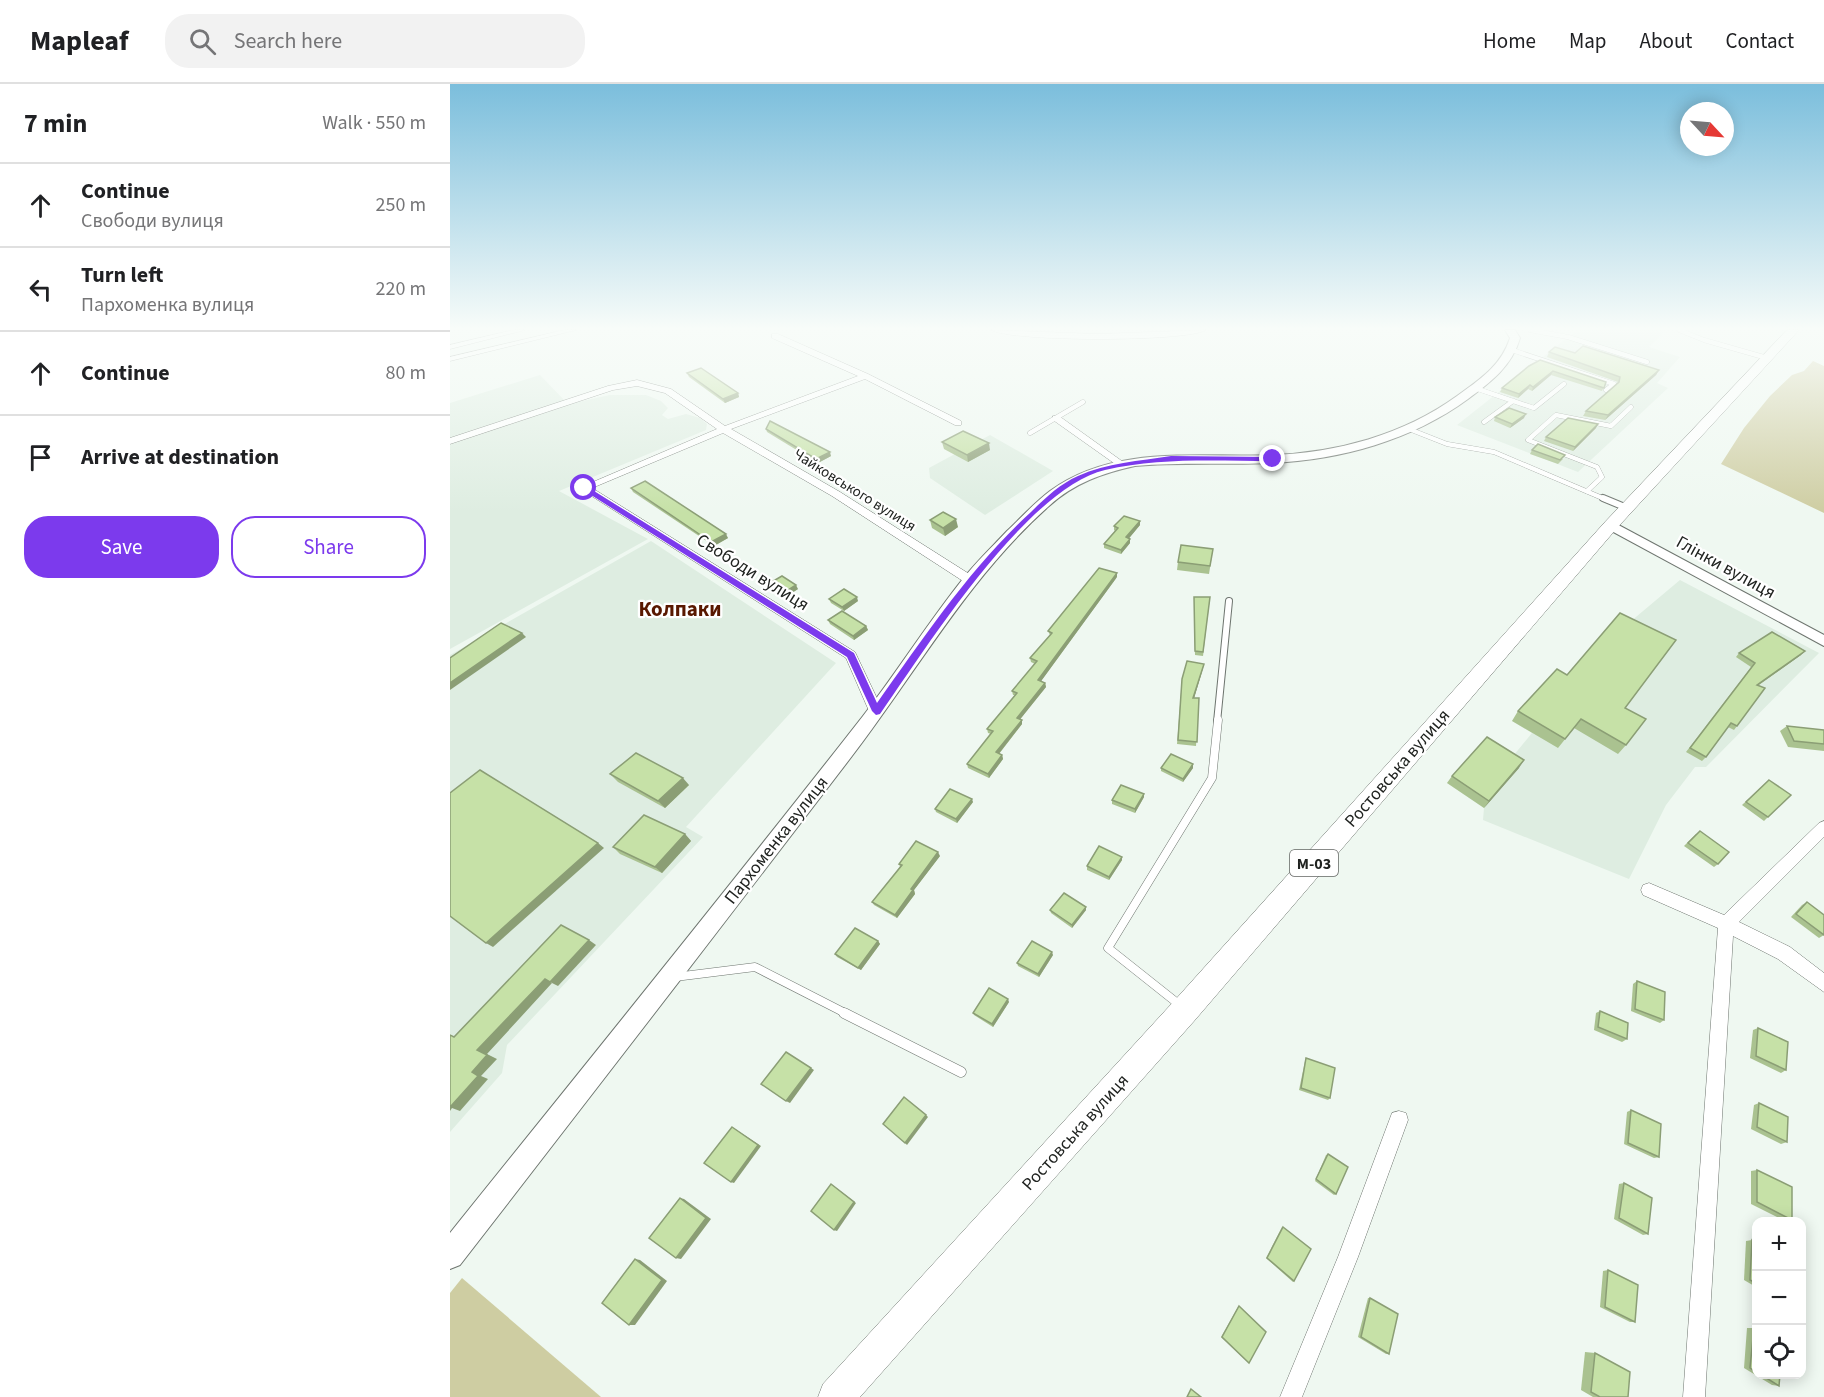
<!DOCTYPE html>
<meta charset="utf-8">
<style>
:root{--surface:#fff;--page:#f2f2f2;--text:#202124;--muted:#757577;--line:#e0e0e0;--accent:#7c3aed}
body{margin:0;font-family:"Source Sans 3",sans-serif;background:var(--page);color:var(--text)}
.controls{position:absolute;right:18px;bottom:18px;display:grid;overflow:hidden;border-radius:12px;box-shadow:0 3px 15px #0003}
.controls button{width:54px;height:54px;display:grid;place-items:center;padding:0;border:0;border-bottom:2px solid var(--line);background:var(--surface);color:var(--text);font:30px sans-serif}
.compass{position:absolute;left:1230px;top:18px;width:54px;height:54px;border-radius:50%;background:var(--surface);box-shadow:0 3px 15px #0003;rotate:116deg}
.stop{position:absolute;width:18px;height:18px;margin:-14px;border:4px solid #7c3aed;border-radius:50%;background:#fff}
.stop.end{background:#7c3aed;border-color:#fff;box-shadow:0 2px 6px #0008}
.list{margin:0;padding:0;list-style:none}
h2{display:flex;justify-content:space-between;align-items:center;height:78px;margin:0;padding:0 24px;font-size:26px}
h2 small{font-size:20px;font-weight:400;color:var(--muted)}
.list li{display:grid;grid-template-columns:39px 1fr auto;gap:18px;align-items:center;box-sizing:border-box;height:84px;padding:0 24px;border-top:2px solid var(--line)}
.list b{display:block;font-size:22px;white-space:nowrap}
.list p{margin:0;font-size:20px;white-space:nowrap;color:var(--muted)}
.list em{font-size:20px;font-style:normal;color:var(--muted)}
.actions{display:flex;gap:12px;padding:18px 24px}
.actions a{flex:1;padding:14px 0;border:2px solid var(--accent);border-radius:24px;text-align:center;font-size:21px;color:var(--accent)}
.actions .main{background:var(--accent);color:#fff}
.icon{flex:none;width:33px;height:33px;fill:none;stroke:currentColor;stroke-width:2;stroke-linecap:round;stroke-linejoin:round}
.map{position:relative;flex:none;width:1374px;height:1313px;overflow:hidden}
header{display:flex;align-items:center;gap:36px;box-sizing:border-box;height:84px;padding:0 30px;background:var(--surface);border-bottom:2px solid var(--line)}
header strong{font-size:28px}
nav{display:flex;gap:33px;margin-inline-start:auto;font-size:21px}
.search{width:420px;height:54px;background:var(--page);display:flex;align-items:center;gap:15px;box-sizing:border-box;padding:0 21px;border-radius:24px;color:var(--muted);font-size:22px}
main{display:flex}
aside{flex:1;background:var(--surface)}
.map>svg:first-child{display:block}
.built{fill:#deede1}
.green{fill:#cecda2}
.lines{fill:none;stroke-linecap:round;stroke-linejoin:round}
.service-far3-casing{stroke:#6e756f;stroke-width:5}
.service-far2-casing{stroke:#6e756f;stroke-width:8}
.service-far1-casing{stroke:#6e756f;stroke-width:9}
.service-casing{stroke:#6e756f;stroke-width:11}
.minor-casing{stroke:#6e756f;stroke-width:1}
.tertiary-casing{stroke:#6e756f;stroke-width:2}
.secondary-casing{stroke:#6e756f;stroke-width:2}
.trunk-casing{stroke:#6e756f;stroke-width:1}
.service-far3{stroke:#fff;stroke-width:4.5}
.service-far2{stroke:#fff;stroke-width:6}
.service-far1{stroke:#fff;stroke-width:8}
.service{stroke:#fff;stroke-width:10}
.minor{fill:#fff;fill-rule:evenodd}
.tertiary{fill:#fff;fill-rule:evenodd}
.secondary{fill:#fff;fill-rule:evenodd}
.trunk{fill:#fff;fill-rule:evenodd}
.wall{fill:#aac290}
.shaded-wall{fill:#8b9e75}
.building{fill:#c6e1a7;stroke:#8b9e75;stroke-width:1.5}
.route{fill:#7c3aed}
.labels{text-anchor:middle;stroke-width:4.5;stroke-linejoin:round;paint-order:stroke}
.far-street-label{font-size:15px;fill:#202320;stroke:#fff}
.shield{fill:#fff;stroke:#636563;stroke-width:1.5}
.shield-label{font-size:16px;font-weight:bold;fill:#202320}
.street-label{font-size:18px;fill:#202320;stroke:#fff}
.quarter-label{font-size:21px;font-weight:bold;fill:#591800;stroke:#fff}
</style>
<header>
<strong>Mapleaf</strong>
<div class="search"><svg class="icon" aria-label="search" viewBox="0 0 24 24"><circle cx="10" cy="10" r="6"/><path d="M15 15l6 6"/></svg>Search here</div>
<nav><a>Home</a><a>Map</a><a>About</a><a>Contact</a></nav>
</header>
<main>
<aside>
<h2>7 min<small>Walk · 550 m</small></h2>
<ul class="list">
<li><svg class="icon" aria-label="ahead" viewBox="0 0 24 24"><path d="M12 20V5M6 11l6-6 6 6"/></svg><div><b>Continue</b><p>Свободи вулиця</p></div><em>250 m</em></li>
<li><svg class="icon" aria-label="left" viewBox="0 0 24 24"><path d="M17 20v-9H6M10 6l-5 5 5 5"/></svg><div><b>Turn left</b><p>Пархоменка вулиця</p></div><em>220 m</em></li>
<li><svg class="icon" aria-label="ahead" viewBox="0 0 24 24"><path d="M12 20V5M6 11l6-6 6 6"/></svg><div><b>Continue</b></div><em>80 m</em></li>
<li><svg class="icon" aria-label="arrive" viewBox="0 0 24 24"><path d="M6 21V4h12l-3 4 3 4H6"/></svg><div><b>Arrive at destination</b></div></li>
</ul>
<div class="actions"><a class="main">Save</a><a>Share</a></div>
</aside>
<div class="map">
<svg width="1374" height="1313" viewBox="0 0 1374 1313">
<rect width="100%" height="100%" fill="#eff8f1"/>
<g class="built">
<polygon points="1127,246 1216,246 1199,263 1230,273 1207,299 1218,304 1128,388 1007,341"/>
<polygon points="90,291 118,320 160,311 196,311 211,317 218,324 212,331 218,335 236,330 250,334 257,340 256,346 109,407 198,455 0,565 0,319"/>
<polygon points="540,351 603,387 535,431 480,394 479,384"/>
<polygon points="201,457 386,579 236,743 253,753 57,961 52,989 0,1048 0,571"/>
<polygon points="1230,496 1369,569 1256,683 1245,683 1216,721 1179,795 1033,736 1034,724 997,699 1059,677 1082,649 1062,637 1101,595 1113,601 1174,543"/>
</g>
<g class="green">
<polygon points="1363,277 1374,282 1374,429 1271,380 1294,344 1320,312 1342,291 1354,287"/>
<polygon points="12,1194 151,1313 0,1313 0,1209"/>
</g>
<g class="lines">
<g class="service-far3-casing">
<g id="service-far3">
<polyline points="1080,246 1118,253 1197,278"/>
<polyline points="1229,246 1254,256 1317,274"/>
<polyline points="1062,266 1164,300 1156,306"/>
<polyline points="1025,304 1084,324 1114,300"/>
<polyline points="1034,338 1063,317"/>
<polyline points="959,345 997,360 1044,368 1157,416"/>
<polyline points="580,349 633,318"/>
<polyline points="1137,407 1152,393 1147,383 1078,356 1106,331 1161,342 1181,323"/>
</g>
</g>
<g class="service-far2-casing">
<g id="service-far2">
<polyline points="1153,414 1177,424"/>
<polyline points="767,638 779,517"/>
</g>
</g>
<g class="service-far1-casing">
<g id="service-far1">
<polyline points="225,893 305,883 397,930"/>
<polyline points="731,922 658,864 762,694 768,636"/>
</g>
</g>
<g class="service-casing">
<polyline id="service" points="394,929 511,988"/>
</g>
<g class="minor-casing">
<g id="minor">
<polygon points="63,246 75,246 0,265 0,261"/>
<polygon points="114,246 126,246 0,277 0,273"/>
<path d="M 541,246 L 648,250 L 756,246 C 737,258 561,258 541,246 Z"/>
<polygon points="322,250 328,250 418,290 511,337 511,341 505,341 415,295 281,345 390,408 524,493 524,499 516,499 382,412 273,349 142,404 405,568 433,627 426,632 419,627 396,574 129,404 267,345 215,309 187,302 163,306 0,360 0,354 158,302 187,296 221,305 275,342 408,292 322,254"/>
<polygon points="603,332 609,332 676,380 668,382 603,336"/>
<polygon points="1374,737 1374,753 1289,838 1340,863 1374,889 1374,908 1328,875 1283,852 1255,1313 1233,1313 1268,844 1193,811 1191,806 1193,801 1199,799 1274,831 1369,739"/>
<polygon points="949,1027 956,1029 958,1036 908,1173 852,1313 830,1313 888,1173 942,1029"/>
</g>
</g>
<g class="tertiary-casing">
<polygon id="tertiary" points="1161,437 1374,551 1374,562 1156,444 1155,441 1156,438"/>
</g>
<g class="secondary-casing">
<path id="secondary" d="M 1055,246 L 1065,246 L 1070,254 C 1062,282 1041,298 1018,315 C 962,356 891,376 821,379 C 776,381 730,378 685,382 C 653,389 624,399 599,422 C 519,493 467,587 402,672 C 272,842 141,1012 10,1181 L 0,1185 L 0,1149 C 138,977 277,806 413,632 C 447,588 477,540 512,496 C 526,478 542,463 557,447 C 571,434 584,419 600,407 C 664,360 747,374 821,371 C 886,369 953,351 1007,312 C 1029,296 1051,282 1060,254 Z"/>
</g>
<g class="trunk-casing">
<polygon id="trunk" points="1337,246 1349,246 1167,444 745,936 410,1313 368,1313 373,1300 725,916 1155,438"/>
</g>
<use href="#service-far3" class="service-far3"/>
<use href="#service-far2" class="service-far2"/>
<use href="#service-far1" class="service-far1"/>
<use href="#service" class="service"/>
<use href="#minor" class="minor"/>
<use href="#tertiary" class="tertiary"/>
<use href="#secondary" class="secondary"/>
<use href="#trunk" class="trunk"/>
</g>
<g class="wall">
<polygon points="1099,268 1125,269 1209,286 1206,291 1155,336 1133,332 1136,327 1167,300 1168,298 1097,273"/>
<polygon points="1079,282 1156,298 1152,307 1101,291 1082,307 1078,305 1068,314 1050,308 1052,304"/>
<polygon points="237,289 288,309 289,313 275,319 239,293"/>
<polygon points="1045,333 1074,334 1060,344 1044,337"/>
<polygon points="1146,344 1123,367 1094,357 1096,353"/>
<polygon points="316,345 381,372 368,379 317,348"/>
<polygon points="492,358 540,366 518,378 494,365"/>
<polygon points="1082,366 1113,375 1108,380 1080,370"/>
<polygon points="181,404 278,454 264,462 183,408"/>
<polygon points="480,436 508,443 495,452 482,444"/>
<polygon points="690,437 690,441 679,454 680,459 671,470 654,464 654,460 665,447 664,446 664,442"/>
<polygon points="763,465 759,490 727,486 728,478"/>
<polygon points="667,493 591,597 595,599 596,603 570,635 572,640 549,670 552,671 553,675 539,694 518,684 517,680 541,650 538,649 537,645 565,611 563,611 562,607 585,580 581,578 580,574 600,551 598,547"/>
<polygon points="318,500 348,505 334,514 320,504"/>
<polygon points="744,513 760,513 753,572 745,571"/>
<polygon points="379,515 408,517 394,527 381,519"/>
<polygon points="378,536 416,542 418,546 404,556 380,540"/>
<polygon points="1289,569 1351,571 1309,601 1287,642 1284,646 1278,643 1256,673 1252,677 1236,668 1301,583 1286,573"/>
<polygon points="753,584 744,614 749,614 746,662 727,660 732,595"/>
<polygon points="1175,624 1176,661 1168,670 1124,644 1108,664 1062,637 1068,627"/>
<polygon points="1337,642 1374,646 1374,667 1338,663 1330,647"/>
<polygon points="711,684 743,684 733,698 711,687"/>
<polygon points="1069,684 1034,724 997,699 1002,692"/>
<polygon points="160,690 239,701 215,724 168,698"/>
<polygon points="1319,696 1318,733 1314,737 1292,721"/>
<polygon points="694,710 694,713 685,729 662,720 662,716"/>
<polygon points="523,718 507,739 486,728 485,725"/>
<polygon points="235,750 241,757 212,789 170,770 163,763"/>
<polygon points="1246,750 1268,780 1264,783 1234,762"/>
<polygon points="490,772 464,806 465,810 447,834 424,821 422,818 450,783 449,780"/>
<polygon points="672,773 672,776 659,796 637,786 637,782"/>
<polygon points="1357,818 1374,851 1369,854 1341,833 1352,821"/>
<polygon points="600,826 636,826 622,844 601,829"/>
<polygon points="428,857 430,860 411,886 387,873 385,870"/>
<polygon points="603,871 589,893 568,882 567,879"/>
<polygon points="1187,897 1214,936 1210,939 1181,927 1183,900"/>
<polygon points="559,918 543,943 524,931 523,929"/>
<polygon points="1150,927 1177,955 1172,958 1144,946 1146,929"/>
<polygon points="1308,944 1336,986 1331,989 1300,974 1303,946"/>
<polygon points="856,974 880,1014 878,1016 849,1006 855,977"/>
<polygon points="1309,1019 1337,1058 1331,1060 1301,1045 1304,1021"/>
<polygon points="1181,1026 1209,1073 1204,1074 1174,1060 1177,1028"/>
<polygon points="878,1070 886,1110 884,1111 865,1097 876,1071"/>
<polygon points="1307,1086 1342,1136 1335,1137 1301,1120 1301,1087"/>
<polygon points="1174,1099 1198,1150 1193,1151 1164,1135 1169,1100"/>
<polygon points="832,1143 833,1143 844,1197 843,1198 816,1174"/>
<polygon points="1302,1156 1306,1159 1306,1203 1294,1196 1296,1157"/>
<polygon points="1158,1186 1185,1238 1180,1238 1150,1223 1153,1187"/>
<polygon points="918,1214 920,1214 939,1270 936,1270 908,1253"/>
<polygon points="789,1222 799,1279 771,1253 788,1223"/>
<polygon points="1297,1244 1304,1244 1306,1245 1306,1290 1330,1290 1329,1302 1322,1301 1294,1284"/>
<polygon points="1135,1268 1145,1269 1178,1313 1143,1313 1131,1306"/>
</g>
<g class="shaded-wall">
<polygon points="1209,286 1206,291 1155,336 1158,331"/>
<polygon points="1103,287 1101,291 1082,307 1083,303"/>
<polygon points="1080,301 1078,305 1068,314 1069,310"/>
<polygon points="288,309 289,313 275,319 273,315"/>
<polygon points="1076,330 1074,334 1060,344 1062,340"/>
<polygon points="1148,340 1146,344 1123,367 1125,363"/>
<polygon points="539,359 540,366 518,378 517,371"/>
<polygon points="380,368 381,372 368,379 366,375"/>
<polygon points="506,435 508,443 495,452 493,444"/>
<polygon points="690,437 690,441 676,458 676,453"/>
<polygon points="276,450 278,454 264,462 261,458"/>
<polygon points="680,455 680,459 671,470 671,466"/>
<polygon points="667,489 667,493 589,600 588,596"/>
<polygon points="346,501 348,505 334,514 332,510"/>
<polygon points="407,513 408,517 394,527 392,523"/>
<polygon points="416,542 418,546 404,556 403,552"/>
<polygon points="72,549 76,553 0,606 0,599"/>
<polygon points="1355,567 1351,571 1304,604 1307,601"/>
<polygon points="754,580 753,584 743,618 743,614"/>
<polygon points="595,599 596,603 568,638 567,634"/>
<polygon points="572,636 572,640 547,672 546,668"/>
<polygon points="552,671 553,675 539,694 538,690"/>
<polygon points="1074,676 1069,684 1034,724 1039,717"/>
<polygon points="743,680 743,684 733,698 733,695"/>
<polygon points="233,694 239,701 215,724 208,717"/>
<polygon points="694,710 694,713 685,729 685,725"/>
<polygon points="522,715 523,718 507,739 506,735"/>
<polygon points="235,750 241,757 212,789 205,783"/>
<polygon points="148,759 154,764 43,863 36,859"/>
<polygon points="488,768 490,772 464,806 465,810 447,834 445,831 461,805"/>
<polygon points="672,773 672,776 659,796 659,793"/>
<polygon points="636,823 636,826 622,844 622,841"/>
<polygon points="139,856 146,861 108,902 100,898"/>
<polygon points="428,857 430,860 411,886 408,884"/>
<polygon points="602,868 603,871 589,893 588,890"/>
<polygon points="95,895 102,899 37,970 47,975 31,992 38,995 10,1027 2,1024 0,1027 0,1022 22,988 27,966"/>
<polygon points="558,915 559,918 543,943 542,940"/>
<polygon points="361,984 364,986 340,1019 336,1017"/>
<polygon points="476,1031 478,1033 457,1061 455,1059"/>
<polygon points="282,1043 311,1062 284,1099 281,1098"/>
<polygon points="381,1100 406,1119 387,1147 384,1146"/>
<polygon points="230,1114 234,1115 261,1135 231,1175 226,1174"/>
<polygon points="185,1175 190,1176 217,1197 185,1241 179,1241"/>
</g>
<g class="building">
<polygon points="1133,262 1209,286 1158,331 1136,327 1169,298 1170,293 1099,268 1105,263 1125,269"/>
<polygon points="1090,276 1156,298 1154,304 1103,287 1083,303 1080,301 1069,310 1052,304 1079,282"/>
<polygon points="251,284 288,309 273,315 237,289"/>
<polygon points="1059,324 1076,330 1062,340 1045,333"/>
<polygon points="1118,334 1148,340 1125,363 1096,353"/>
<polygon points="320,337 380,368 366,375 316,345"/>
<polygon points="513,347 539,359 517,371 492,358"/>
<polygon points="1088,360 1115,371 1110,376 1082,366"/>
<polygon points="195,397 276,450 261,458 181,404"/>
<polygon points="493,428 506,435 493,444 480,436"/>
<polygon points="674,432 690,437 676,453 680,455 671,466 654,460 668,444 664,442"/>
<polygon points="731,461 763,465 760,482 728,478"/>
<polygon points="649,484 667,489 588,596 595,599 567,634 572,636 546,668 552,671 538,690 517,680 543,647 537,645 567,609 562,607 587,577 580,574 602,549 598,547"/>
<polygon points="332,492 346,501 332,510 318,500"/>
<polygon points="394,505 407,513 392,523 379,515"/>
<polygon points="744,513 760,513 753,568 745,567"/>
<polygon points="392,527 416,542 403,552 378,536"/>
<polygon points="1170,529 1226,556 1175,624 1196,635 1176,661 1131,635 1115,655 1068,627 1107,585 1117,591"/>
<polygon points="51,539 72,549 0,599 0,574"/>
<polygon points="1322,548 1355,567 1307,601 1315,604 1287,642 1281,639 1256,673 1240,664 1305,579 1289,569"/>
<polygon points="737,577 754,580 743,614 749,614 747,658 728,656 732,595"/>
<polygon points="1337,642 1374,646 1374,660 1344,657"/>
<polygon points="1037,653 1074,676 1039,717 1002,692"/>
<polygon points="186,669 233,694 208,717 160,690"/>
<polygon points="721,670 743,680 733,695 711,684"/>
<polygon points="30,686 148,759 36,859 0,832 0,709"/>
<polygon points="1319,696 1341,711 1318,733 1296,718"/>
<polygon points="671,701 694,710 685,725 662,716"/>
<polygon points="500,705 522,715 506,735 485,725"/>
<polygon points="194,731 235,750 205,783 163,763"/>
<polygon points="1250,747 1279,768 1268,780 1238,759"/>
<polygon points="466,757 488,768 461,805 463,806 445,831 422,818 452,781 449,780"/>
<polygon points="649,762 672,773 659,793 637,782"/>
<polygon points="614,809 636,823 622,841 600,826"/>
<polygon points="1357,818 1374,831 1374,851 1346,830"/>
<polygon points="111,841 139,856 100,898 95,895 27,966 37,971 22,988 28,992 0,1023 0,951 4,953"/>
<polygon points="405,844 428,857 408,884 385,870"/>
<polygon points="582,857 602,868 588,890 567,879"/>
<polygon points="1187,897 1215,908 1214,936 1185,925"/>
<polygon points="539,904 558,915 542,940 523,929"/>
<polygon points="1150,927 1178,939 1177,955 1148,943"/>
<polygon points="1308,944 1338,958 1336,986 1306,972"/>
<polygon points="336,968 361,984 336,1017 311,1000"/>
<polygon points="856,974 885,984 880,1014 851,1004"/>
<polygon points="454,1013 476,1031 455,1059 433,1040"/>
<polygon points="1309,1019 1338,1033 1337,1058 1307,1043"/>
<polygon points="1181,1026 1211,1040 1209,1073 1178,1059"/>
<polygon points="282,1043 308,1061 281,1098 254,1079"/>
<polygon points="878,1070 898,1083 886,1110 866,1095"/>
<polygon points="1307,1086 1342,1103 1342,1136 1307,1118"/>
<polygon points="1174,1099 1202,1114 1198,1150 1169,1134"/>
<polygon points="381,1100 404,1118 384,1146 361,1127"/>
<polygon points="230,1114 256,1134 226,1174 199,1154"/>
<polygon points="833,1143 861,1165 844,1197 817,1174"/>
<polygon points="1302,1156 1306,1159 1306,1199 1300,1196"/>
<polygon points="185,1175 212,1196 179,1241 152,1219"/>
<polygon points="1158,1186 1188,1201 1185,1238 1155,1223"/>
<polygon points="920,1214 948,1230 939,1270 911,1253"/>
<polygon points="789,1222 816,1248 799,1279 772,1253"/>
<polygon points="1304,1244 1306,1245 1306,1288 1300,1284"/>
<polygon points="1145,1269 1180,1288 1178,1313 1150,1313 1141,1308"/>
<polygon points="1310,1290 1330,1290 1329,1302"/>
<polygon points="741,1305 751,1313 737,1313"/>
</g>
<linearGradient id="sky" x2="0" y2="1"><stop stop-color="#7bbedc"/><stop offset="0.57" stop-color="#f8fcf9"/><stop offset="1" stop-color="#f8fcf9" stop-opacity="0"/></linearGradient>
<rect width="1374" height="429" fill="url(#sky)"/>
<path class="route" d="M 721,372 L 823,373 L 827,375 L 823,377 C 768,377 710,373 655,386 C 576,405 476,564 430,630 L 426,631 L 422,627 L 397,573 L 130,404 L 136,402 L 404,569 L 427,619 C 475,552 520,484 581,428 C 595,414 610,400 628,392 C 657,379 689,377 721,372 Z"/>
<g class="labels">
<g class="far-street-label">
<text transform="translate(405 406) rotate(32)" y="5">Чайковського вулиця</text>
</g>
<rect class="shield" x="840" y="766" width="48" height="26" rx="4.5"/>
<g class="shield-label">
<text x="864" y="785">М-03</text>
</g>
<g class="street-label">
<text transform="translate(1276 483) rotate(29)" y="6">Глінки вулиця</text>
<text transform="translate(303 488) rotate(32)" y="6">Свободи вулиця</text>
<text transform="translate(947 684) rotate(-49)" y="6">Ростовська вулиця</text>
<text transform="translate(326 756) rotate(-52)" y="6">Пархоменка вулиця</text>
<text transform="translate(625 1048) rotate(-48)" y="6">Ростовська вулиця</text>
</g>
<g class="quarter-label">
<text x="230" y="532">Колпаки</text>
</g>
</g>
</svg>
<div class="controls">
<button>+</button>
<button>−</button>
<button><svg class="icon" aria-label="locate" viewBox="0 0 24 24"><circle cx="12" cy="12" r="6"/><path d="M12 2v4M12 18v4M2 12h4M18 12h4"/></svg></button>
</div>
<svg class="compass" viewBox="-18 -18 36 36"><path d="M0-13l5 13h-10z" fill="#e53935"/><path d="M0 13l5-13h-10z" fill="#757577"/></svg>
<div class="stop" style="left:134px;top:404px"></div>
<div class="stop end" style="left:823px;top:375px"></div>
</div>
</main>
